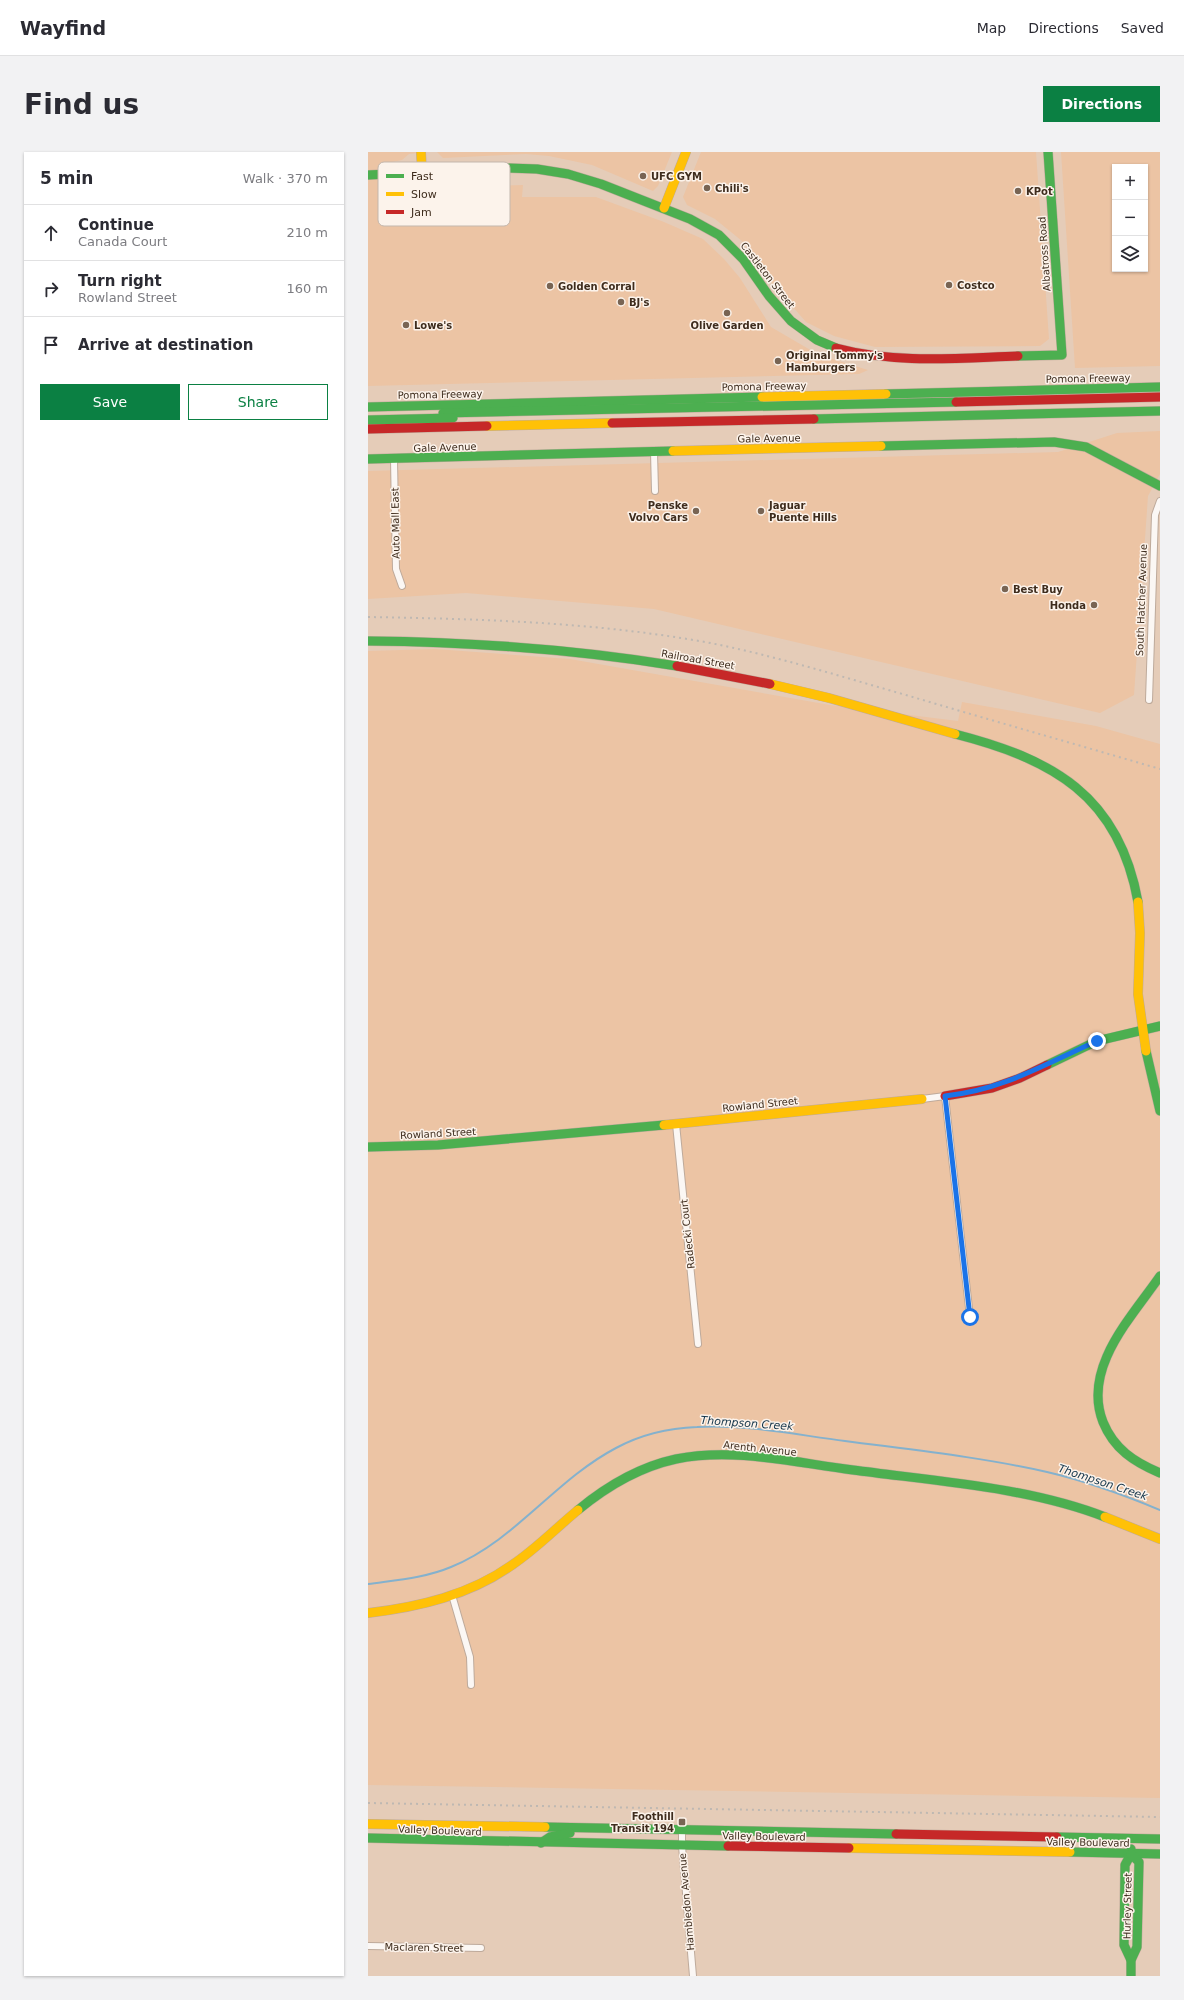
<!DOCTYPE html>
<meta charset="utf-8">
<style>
:root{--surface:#fff;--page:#f2f2f3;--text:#2b2b33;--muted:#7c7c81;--line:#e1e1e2;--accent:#0b8043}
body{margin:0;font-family:"DejaVu Sans",sans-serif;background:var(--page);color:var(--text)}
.controls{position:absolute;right:12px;top:12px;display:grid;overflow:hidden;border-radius:0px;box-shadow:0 1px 3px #0004}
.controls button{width:36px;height:36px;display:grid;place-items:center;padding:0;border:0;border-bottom:1px solid var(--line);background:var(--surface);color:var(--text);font:20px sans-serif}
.stop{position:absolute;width:12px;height:12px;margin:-9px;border:3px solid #1a73e8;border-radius:50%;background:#fff}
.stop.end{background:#1a73e8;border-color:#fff;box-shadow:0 1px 4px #0008}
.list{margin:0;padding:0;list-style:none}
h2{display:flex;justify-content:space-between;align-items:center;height:52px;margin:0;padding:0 16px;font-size:17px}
h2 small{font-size:13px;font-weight:400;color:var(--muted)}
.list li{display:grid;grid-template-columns:26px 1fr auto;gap:12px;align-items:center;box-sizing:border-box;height:56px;padding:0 16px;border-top:1px solid var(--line)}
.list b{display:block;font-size:15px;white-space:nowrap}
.list p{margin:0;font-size:13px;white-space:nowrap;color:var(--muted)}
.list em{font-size:13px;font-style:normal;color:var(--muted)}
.actions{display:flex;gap:8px;padding:12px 16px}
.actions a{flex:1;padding:9px 0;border:1px solid var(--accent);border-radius:0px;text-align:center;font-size:14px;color:var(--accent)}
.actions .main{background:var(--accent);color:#fff}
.icon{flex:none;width:22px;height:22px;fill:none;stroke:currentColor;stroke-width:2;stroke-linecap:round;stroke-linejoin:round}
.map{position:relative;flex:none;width:792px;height:1824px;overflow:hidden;border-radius:0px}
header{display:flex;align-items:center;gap:24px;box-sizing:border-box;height:56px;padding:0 20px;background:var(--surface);border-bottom:1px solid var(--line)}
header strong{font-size:19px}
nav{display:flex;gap:22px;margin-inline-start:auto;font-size:14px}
.intro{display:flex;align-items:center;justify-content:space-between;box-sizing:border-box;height:96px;padding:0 24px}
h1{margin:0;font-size:28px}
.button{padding:10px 18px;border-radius:0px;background:var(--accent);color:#fff;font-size:14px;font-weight:700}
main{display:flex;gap:24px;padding:0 24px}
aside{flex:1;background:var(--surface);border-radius:0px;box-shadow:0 1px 3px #0004}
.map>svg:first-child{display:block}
.built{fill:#ecc4a4;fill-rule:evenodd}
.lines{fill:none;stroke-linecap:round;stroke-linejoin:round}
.stream{stroke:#84b1cd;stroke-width:2}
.street-casing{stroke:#beaa9b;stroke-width:8}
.fast-casing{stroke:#beaa9b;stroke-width:10}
.slow-casing{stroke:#beaa9b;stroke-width:10}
.jam-casing{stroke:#beaa9b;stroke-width:10}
.street{stroke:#fbf7f4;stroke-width:6}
.fast{stroke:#4caf50;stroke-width:9}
.slow{stroke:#ffc107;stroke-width:9}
.jam{stroke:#c62828;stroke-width:9}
.rail{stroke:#beb8b2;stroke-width:2;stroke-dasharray:2 4;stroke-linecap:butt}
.route{stroke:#1a73e8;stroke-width:5}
.poi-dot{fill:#786453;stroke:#fcf3eb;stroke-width:1.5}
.labels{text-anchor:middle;stroke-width:3;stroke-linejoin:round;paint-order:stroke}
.poi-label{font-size:10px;font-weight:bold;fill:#3e2c1d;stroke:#fcf3eb;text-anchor:start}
.street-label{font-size:10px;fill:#3e2c1d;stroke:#fcf3eb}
.water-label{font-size:11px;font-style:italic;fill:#14354a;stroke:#fcf3eb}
.key{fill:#fcf3eb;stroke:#c3b7ad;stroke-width:1}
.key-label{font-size:11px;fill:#3e2c1d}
</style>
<header>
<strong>Wayfind</strong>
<nav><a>Map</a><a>Directions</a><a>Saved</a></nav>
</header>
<div class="intro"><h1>Find us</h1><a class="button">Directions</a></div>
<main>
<aside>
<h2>5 min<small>Walk · 370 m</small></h2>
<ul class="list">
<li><svg class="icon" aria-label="ahead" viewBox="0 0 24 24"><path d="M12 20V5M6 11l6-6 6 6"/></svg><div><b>Continue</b><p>Canada Court</p></div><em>210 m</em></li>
<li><svg class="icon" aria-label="right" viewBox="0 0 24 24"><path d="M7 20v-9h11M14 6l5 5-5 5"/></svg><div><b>Turn right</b><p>Rowland Street</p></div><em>160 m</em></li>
<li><svg class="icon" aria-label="arrive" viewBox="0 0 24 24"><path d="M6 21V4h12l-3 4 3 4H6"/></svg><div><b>Arrive at destination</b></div></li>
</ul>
<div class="actions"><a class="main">Save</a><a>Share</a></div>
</aside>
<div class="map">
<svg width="792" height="1824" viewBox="0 0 792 1824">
<rect width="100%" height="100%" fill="#e5ccb8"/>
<g class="built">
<polygon points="0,0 59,0 41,2 34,8 24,10 20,37 155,33 154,45 228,45 296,70 335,87 356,107 372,126 403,175 451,203 500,218 491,222 0,234"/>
<polygon points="69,0 304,0 290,34 285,39 224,13 181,4 158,2 75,6"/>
<polygon points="333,0 668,0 681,187 672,194 507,195 466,184 438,170 404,131 393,111 374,89 347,67 319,53 315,45"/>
<path d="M 693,0 L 792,0 L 792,214 L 707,216 ZM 747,15 L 777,15 L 777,117 L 747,117 Z"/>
<polygon points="792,279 792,322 780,344 766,543 732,561 286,457 98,441 0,447 0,319 690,300 749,281"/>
<polygon points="67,497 202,507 462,553 590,569 594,550 728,574 792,592 792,1646 0,1633 0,499"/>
</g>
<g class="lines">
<path class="stream" d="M 0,1432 C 28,1428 57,1426 83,1415 C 147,1389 187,1328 248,1296 C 272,1283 302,1276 329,1275 C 378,1272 429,1283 477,1289 C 545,1298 613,1305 679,1320 C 718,1329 756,1343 792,1358"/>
<g class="street-casing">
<g id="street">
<polyline points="286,300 287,339"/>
<polyline points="26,307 28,417 34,434"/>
<polyline points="781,548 787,363 792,349"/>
<polyline points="554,947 577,944 602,1165"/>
<polyline points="308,972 330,1192"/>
<polyline points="84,1443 102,1505 103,1533"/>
<polyline points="314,1678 314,1694 325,1824"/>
<polyline points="0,1794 113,1796"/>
</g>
</g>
<g class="fast-casing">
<g id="fast">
<polyline points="0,23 139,16 169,17 200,22 233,32 322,67 351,83 375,107 401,144 423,169 449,188 468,196"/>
<polyline points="650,204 694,203 680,0"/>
<polyline points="518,242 792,235"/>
<polyline points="0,255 394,245"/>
<polyline points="75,261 588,250"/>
<polyline points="446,267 792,259"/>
<polyline points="0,268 85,266"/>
<polyline points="513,294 686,290 718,295 792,334"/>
<polyline points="0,307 305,299"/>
<path d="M 0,489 C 104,490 206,497 309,514"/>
<path d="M 587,582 C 684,607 751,643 770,750"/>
<polyline points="778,899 792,959"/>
<polyline points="679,913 729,889 792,874"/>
<polyline points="0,995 70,993 296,973"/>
<path d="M 792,1124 C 763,1166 714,1216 735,1270 C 746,1297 766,1310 792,1321"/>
<path d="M 210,1358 C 239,1334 271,1315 308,1307 C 366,1295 428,1311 485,1318 C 567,1329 660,1335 737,1365"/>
<polyline points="177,1675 528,1682"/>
<polyline points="689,1685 792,1687"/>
<polyline points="0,1686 360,1694"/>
<polyline points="173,1691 182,1685 202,1681"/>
<polyline points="763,1697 763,1702 757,1713 756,1793 763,1808"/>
<polyline points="702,1700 792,1702"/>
<polyline points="763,1702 771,1710 769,1795 763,1808 763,1824"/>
</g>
</g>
<g class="slow-casing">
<g id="slow">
<polyline points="53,0 54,20"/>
<polyline points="296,56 318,0"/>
<polyline points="394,245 518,242"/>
<polyline points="119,274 244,271"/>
<polyline points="305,299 513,294"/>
<polyline points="402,532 461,546 587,582"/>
<polyline points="770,750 772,781 770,842 778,899"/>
<polyline points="296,973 554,947"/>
<polyline points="737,1365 792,1387"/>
<path d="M 0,1461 C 51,1455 102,1443 144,1413 C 168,1397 188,1376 210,1358"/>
<polyline points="0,1672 177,1675"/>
<polyline points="481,1696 702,1700"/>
</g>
</g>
<g class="jam-casing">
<g id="jam">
<path d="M 468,196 C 528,212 588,206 650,204"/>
<polyline points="588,250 792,245"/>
<polyline points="244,271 446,267"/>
<polyline points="0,277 119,274"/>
<polyline points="309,514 402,532"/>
<polyline points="577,944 624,936 652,926 679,913"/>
<polyline points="528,1682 689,1685"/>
<polyline points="360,1694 481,1696"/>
</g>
</g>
<use href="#street" class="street"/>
<use href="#fast" class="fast"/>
<use href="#slow" class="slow"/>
<use href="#jam" class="jam"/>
<g class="rail">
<path d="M 0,465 C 113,467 225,470 337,490 C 405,503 471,524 538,543 C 622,568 707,592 792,617"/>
<polyline points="0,1651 792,1665"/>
</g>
</g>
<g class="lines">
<path class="route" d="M 602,1165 L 577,944 C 635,938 677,912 729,889"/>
</g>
<g class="poi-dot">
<circle cx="275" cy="24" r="4"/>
<circle cx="339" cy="36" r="4"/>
<circle cx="650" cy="39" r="4"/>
<circle cx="581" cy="133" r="4"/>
<circle cx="182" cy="134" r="4"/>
<circle cx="253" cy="150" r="4"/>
<circle cx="359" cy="161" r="4"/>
<circle cx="38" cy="173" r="4"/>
<circle cx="410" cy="209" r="4"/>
<circle cx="328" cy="359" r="4"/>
<circle cx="393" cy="359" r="4"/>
<circle cx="637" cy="437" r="4"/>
<circle cx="726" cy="453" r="4"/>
<rect x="310" y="1666" width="8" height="8" rx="2"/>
</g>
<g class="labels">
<g class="poi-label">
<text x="283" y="28">UFC GYM</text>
<text x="347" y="40">Chili's</text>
<text x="658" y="43">KPot</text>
<text x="589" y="137">Costco</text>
<text x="190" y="138">Golden Corral</text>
<text x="261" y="154">BJ's</text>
<text x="46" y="177">Lowe's</text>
<text x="359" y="177" text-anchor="middle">Olive Garden</text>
<text x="418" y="207">Original Tommy's<tspan x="418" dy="12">Hamburgers</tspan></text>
<text x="320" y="357" text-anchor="end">Penske<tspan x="320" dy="12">Volvo Cars</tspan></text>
<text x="401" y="357">Jaguar<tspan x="401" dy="12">Puente Hills</tspan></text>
<text x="645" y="441">Best Buy</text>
<text x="718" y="457" text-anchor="end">Honda</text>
<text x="306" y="1668" text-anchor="end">Foothill<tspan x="306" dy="12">Transit 194</tspan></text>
</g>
<g class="street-label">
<text transform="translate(676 102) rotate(-94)" y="4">Albatross Road</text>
<text transform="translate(400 123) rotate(52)" y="4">Castleton Street</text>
<text transform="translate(720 226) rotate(-1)" y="4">Pomona Freeway</text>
<text transform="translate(396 234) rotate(-1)" y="4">Pomona Freeway</text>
<text transform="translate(72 242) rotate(-1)" y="4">Pomona Freeway</text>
<text transform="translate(401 286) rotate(-1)" y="4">Gale Avenue</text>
<text transform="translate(77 295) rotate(-2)" y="4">Gale Avenue</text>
<text transform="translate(27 371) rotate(-91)" y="4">Auto Mall East</text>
<text transform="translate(773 448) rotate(-88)" y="4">South Hatcher Avenue</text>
<text transform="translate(330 507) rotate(10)" y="4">Railroad Street</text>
<text transform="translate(392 952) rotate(-6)" y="4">Rowland Street</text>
<text transform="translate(70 981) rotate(-3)" y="4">Rowland Street</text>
<text transform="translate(319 1082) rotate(-96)" y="4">Radecki Court</text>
<text transform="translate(392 1296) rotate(6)" y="4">Arenth Avenue</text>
<text transform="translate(72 1678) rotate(2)" y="4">Valley Boulevard</text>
<text transform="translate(396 1684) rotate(1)" y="4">Valley Boulevard</text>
<text transform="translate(720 1690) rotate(1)" y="4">Valley Boulevard</text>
<text transform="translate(318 1750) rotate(-95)" y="4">Hambledon Avenue</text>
<text transform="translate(759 1754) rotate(-89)" y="4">Hurley Street</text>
<text transform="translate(56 1795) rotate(1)" y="4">Maclaren Street</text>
</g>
<g class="water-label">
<text transform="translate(379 1271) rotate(4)" y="4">Thompson Creek</text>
<text transform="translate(735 1330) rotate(18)" y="4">Thompson Creek</text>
</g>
</g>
<rect x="10" y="10" width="132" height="64" rx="6" class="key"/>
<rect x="18" y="22" width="18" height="4" fill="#4caf50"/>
<rect x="18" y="40" width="18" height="4" fill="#ffc107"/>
<rect x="18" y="58" width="18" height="4" fill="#c62828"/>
<g class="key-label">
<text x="43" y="28">Fast</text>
<text x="43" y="46">Slow</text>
<text x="43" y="64">Jam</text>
</g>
</svg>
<div class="controls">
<button>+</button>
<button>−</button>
<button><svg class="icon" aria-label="layers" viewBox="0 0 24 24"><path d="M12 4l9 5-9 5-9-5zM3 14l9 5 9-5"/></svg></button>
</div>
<div class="stop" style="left:602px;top:1165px"></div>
<div class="stop end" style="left:729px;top:889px"></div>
</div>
</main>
